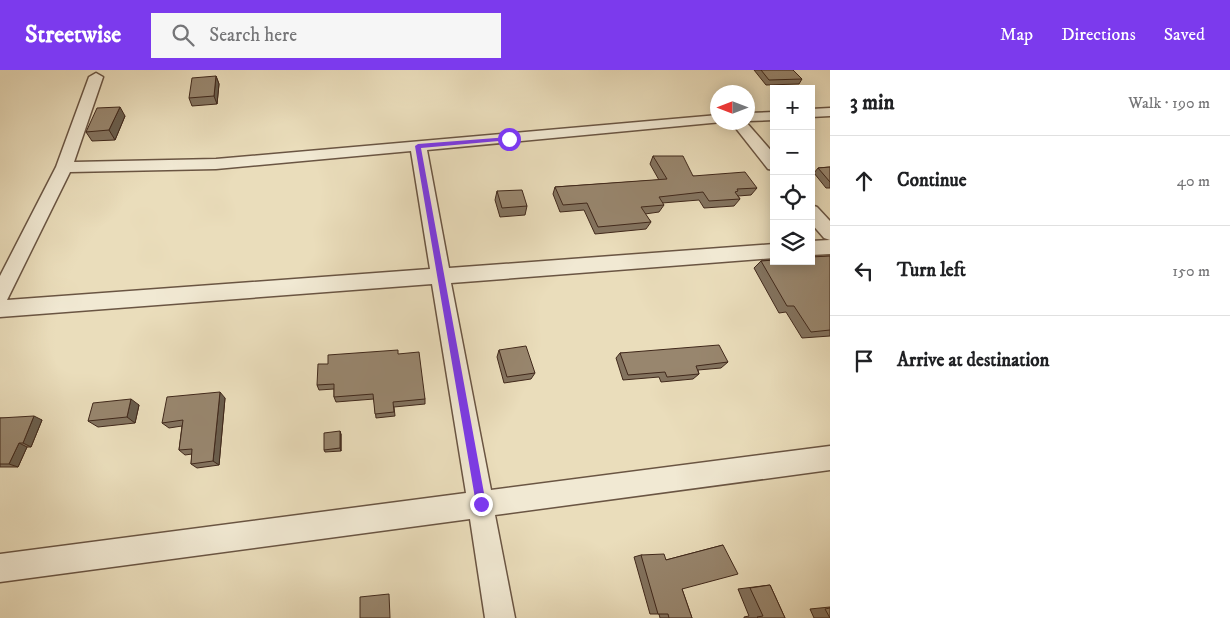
<!DOCTYPE html>
<meta charset="utf-8">
<style>
:root{--surface:#fff;--page:#f6f6f6;--text:#202124;--muted:#757577;--line:#e0e0e0;--accent:#7c3aed}
body{margin:0;font-family:"IM FELL DW Pica",serif;background:var(--page);color:var(--text)}
.controls{position:absolute;right:15px;top:15px;display:grid;overflow:hidden;border-radius:0px;box-shadow:0 2px 12px #0003}
.controls button{width:45px;height:45px;display:grid;place-items:center;padding:0;border:0;border-bottom:1px solid var(--line);background:var(--surface);color:var(--text);font:25px sans-serif}
.compass{position:absolute;left:710px;top:15px;width:45px;height:45px;border-radius:50%;background:var(--surface);box-shadow:0 2px 12px #0003;rotate:270deg}
.stop{position:absolute;width:15px;height:15px;margin:-11px;border:4px solid #7c3aed;border-radius:50%;background:#fff}
.stop.end{background:#7c3aed;border-color:#fff;box-shadow:0 1px 5px #0008}
.list{margin:0;padding:0;list-style:none}
h2{display:flex;justify-content:space-between;align-items:center;height:65px;margin:0;padding:0 20px;font-size:21px}
h2 small{font-size:16px;font-weight:400;color:var(--muted)}
.list li{display:grid;grid-template-columns:32px 1fr auto;gap:15px;align-items:center;box-sizing:border-box;height:90px;padding:0 20px;border-top:1px solid var(--line)}
.list b{display:block;font-size:19px;white-space:nowrap}
.list em{font-size:16px;font-style:normal;color:var(--muted)}
.icon{flex:none;width:28px;height:28px;fill:none;stroke:currentColor;stroke-width:2;stroke-linecap:round;stroke-linejoin:round}
.map{position:relative;flex:none;width:830px;height:548px;overflow:hidden}
header{display:flex;align-items:center;gap:30px;box-sizing:border-box;height:70px;padding:0 25px;background:var(--accent);color:#fff}
header strong{font-size:24px}
nav{display:flex;gap:28px;margin-inline-start:auto;font-size:18px}
.search{width:350px;height:45px;background:var(--page);display:flex;align-items:center;gap:12px;box-sizing:border-box;padding:0 18px;border-radius:0px;color:var(--muted);font-size:19px}
main{display:flex}
aside{flex:1;background:var(--surface)}
.map>svg:first-child{display:block}
.lines{fill:none;stroke-linecap:round;stroke-linejoin:round}
.street-casing{stroke:#6a5543;stroke-width:3}
.street{fill:#f1e9d3;fill-rule:evenodd}
.wall{fill:#83735f;stroke:#40281b}
.shaded-wall{fill:#6a5e4d;stroke:#40281b}
.building{fill:#98866e;stroke:#40281b}
.route{fill:#7c3aed}
</style>
<header>
<strong>Streetwise</strong>
<div class="search"><svg class="icon" aria-label="search" viewBox="0 0 24 24"><circle cx="10" cy="10" r="6"/><path d="M15 15l6 6"/></svg>Search here</div>
<nav><a>Map</a><a>Directions</a><a>Saved</a></nav>
</header>
<main>
<div class="map">
<svg width="830" height="548" viewBox="0 0 830 548">
<rect width="100%" height="100%" fill="#eaddbb"/>
<filter id="stains"><feTurbulence type="fractalNoise" baseFrequency=".004" numOctaves="4"/><feColorMatrix values="0 0 0 0 .2 0 0 0 0 .09 0 0 0 0 .02 0 0 0 .5 -.17"/></filter>
<radialGradient id="worn" r=".72"><stop offset=".6" stop-color="#630" stop-opacity="0"/><stop offset="1" stop-color="#630" stop-opacity=".3"/></radialGradient>
<g class="lines">
<g class="street-casing">
<g id="street">
<path d="M 96,3 L 103,7 L 74,92 L 216,89 L 718,45 L 718,52 L 722,52 L 427,80 L 449,198 L 774,174 L 774,188 L 451,213 L 491,420 L 830,376 L 830,400 L 495,445 L 515,548 L 485,548 L 470,449 L 0,512 L 0,484 L 466,423 L 432,214 L 0,247 L 0,206 L 56,97 L 89,7 ZM 411,81 L 430,199 L 7,230 L 70,102 L 216,99 Z"/>
<polygon points="830,38 830,46 811,47 811,39"/>
<polygon points="774,42 774,50 748,51 748,43"/>
<polygon points="731,52 746,52 774,84 774,100 768,99"/>
<polygon points="811,135 817,137 830,151 830,170 824,168 811,153"/>
<polygon points="830,170 830,184 811,185 811,171"/>
</g>
</g>
<use href="#street" class="street"/>
</g>
<g class="wall">
<polygon points="754,0 793,0 802,9 799,14 766,15"/>
<polygon points="216,6 219,14 217,34 192,36 189,28"/>
<polygon points="125,46 115,70 92,71 86,62"/>
<polygon points="653,86 693,106 757,118 751,125 738,126 740,129 734,136 704,138 699,130 662,133 664,135 659,142 645,144 651,152 646,159 595,164 584,140 560,142 553,124 555,117 659,110 650,94"/>
<polygon points="830,97 830,118 826,118 814,103 818,98"/>
<polygon points="497,121 527,136 525,145 500,147 495,130"/>
<polygon points="830,186 830,266 802,268 786,242 779,243 754,198 761,191"/>
<polygon points="499,280 535,303 531,309 504,313 497,287"/>
<polygon points="620,283 728,292 721,298 698,300 699,304 693,309 661,312 659,307 623,310 616,288"/>
<polygon points="398,284 425,329 425,334 394,337 395,346 376,348 374,329 336,332 334,327 334,319 319,320 317,315"/>
<polygon points="225,328 219,395 197,398 191,394 192,384 185,385 179,380 182,356 169,358 162,353"/>
<polygon points="139,335 135,353 98,357 88,351"/>
<polygon points="0,348 42,350 31,377 27,377 18,397 0,397"/>
<polygon points="341,364 341,381 325,382 324,380"/>
<polygon points="723,475 682,519 692,548 660,548 659,544 650,544 634,487 641,485 666,490"/>
<polygon points="770,515 785,548 744,548 744,547 749,546 738,519"/>
<polygon points="830,537 830,548 814,548 810,539"/>
</g>
<g class="shaded-wall">
<polygon points="216,6 219,14 217,34 214,26"/>
<polygon points="120,37 125,46 115,70 109,60"/>
<polygon points="220,322 225,328 219,395 213,391"/>
<polygon points="131,329 139,335 135,353 127,347"/>
<polygon points="34,346 42,350 31,377 23,373"/>
<polygon points="340,361 341,364 341,381 340,378"/>
<polygon points="19,373 27,377 18,397 9,394"/>
</g>
<g class="building">
<polygon points="761,0 793,0 802,9 769,10"/>
<polygon points="216,6 214,26 189,28 192,8"/>
<polygon points="120,37 109,60 86,62 97,38"/>
<polygon points="653,86 683,86 693,106 745,102 757,118 737,119 738,121 735,122 740,129 709,131 703,122 659,127 664,135 641,137 651,152 598,157 587,133 563,135 555,117 667,109"/>
<polygon points="830,97 830,112 818,98"/>
<polygon points="522,120 527,136 502,138 497,121"/>
<polygon points="830,186 830,260 811,262 794,236 787,236 761,191 774,190 774,191 811,191 811,187"/>
<polygon points="719,275 728,292 696,296 699,304 667,307 665,302 628,305 620,283"/>
<polygon points="526,276 535,303 507,307 499,280"/>
<polygon points="398,280 398,284 419,282 425,329 393,332 394,342 375,344 373,324 334,327 334,314 317,315 318,294 328,294 328,285"/>
<polygon points="220,322 213,391 191,394 192,379 179,380 183,350 162,353 167,327"/>
<polygon points="131,329 127,347 88,351 93,333"/>
<polygon points="34,346 23,373 19,373 9,394 0,394 0,348"/>
<polygon points="340,361 340,378 324,380 324,363"/>
<polygon points="723,475 738,504 682,519 692,548 669,548 668,544 658,544 641,485 664,484 666,490"/>
<polygon points="770,515 785,548 758,548 757,547 763,546 750,518"/>
<polygon points="389,524 390,548 360,548 360,527"/>
<polygon points="830,538 830,548 825,539"/>
</g>
<polygon class="route" points="509,67 511,70 421,78 486,434 481,439 476,434 415,76 418,74"/>
<rect width="100%" height="100%" filter="url(#stains)"/>
<rect width="100%" height="100%" fill="url(#worn)"/>
</svg>
<div class="controls">
<button>+</button>
<button>−</button>
<button><svg class="icon" aria-label="locate" viewBox="0 0 24 24"><circle cx="12" cy="12" r="6"/><path d="M12 2v4M12 18v4M2 12h4M18 12h4"/></svg></button>
<button><svg class="icon" aria-label="layers" viewBox="0 0 24 24"><path d="M12 4l9 5-9 5-9-5zM3 14l9 5 9-5"/></svg></button>
</div>
<svg class="compass" viewBox="-18 -18 36 36"><path d="M0-13l5 13h-10z" fill="#e53935"/><path d="M0 13l5-13h-10z" fill="#757577"/></svg>
<div class="stop" style="left:509px;top:69px"></div>
<div class="stop end" style="left:481px;top:434px"></div>
</div>
<aside>
<h2>3 min<small>Walk · 190 m</small></h2>
<ul class="list">
<li><svg class="icon" aria-label="ahead" viewBox="0 0 24 24"><path d="M12 20V5M6 11l6-6 6 6"/></svg><div><b>Continue</b></div><em>40 m</em></li>
<li><svg class="icon" aria-label="left" viewBox="0 0 24 24"><path d="M17 20v-9H6M10 6l-5 5 5 5"/></svg><div><b>Turn left</b></div><em>150 m</em></li>
<li><svg class="icon" aria-label="arrive" viewBox="0 0 24 24"><path d="M6 21V4h12l-3 4 3 4H6"/></svg><div><b>Arrive at destination</b></div></li>
</ul>
</aside>
</main>
